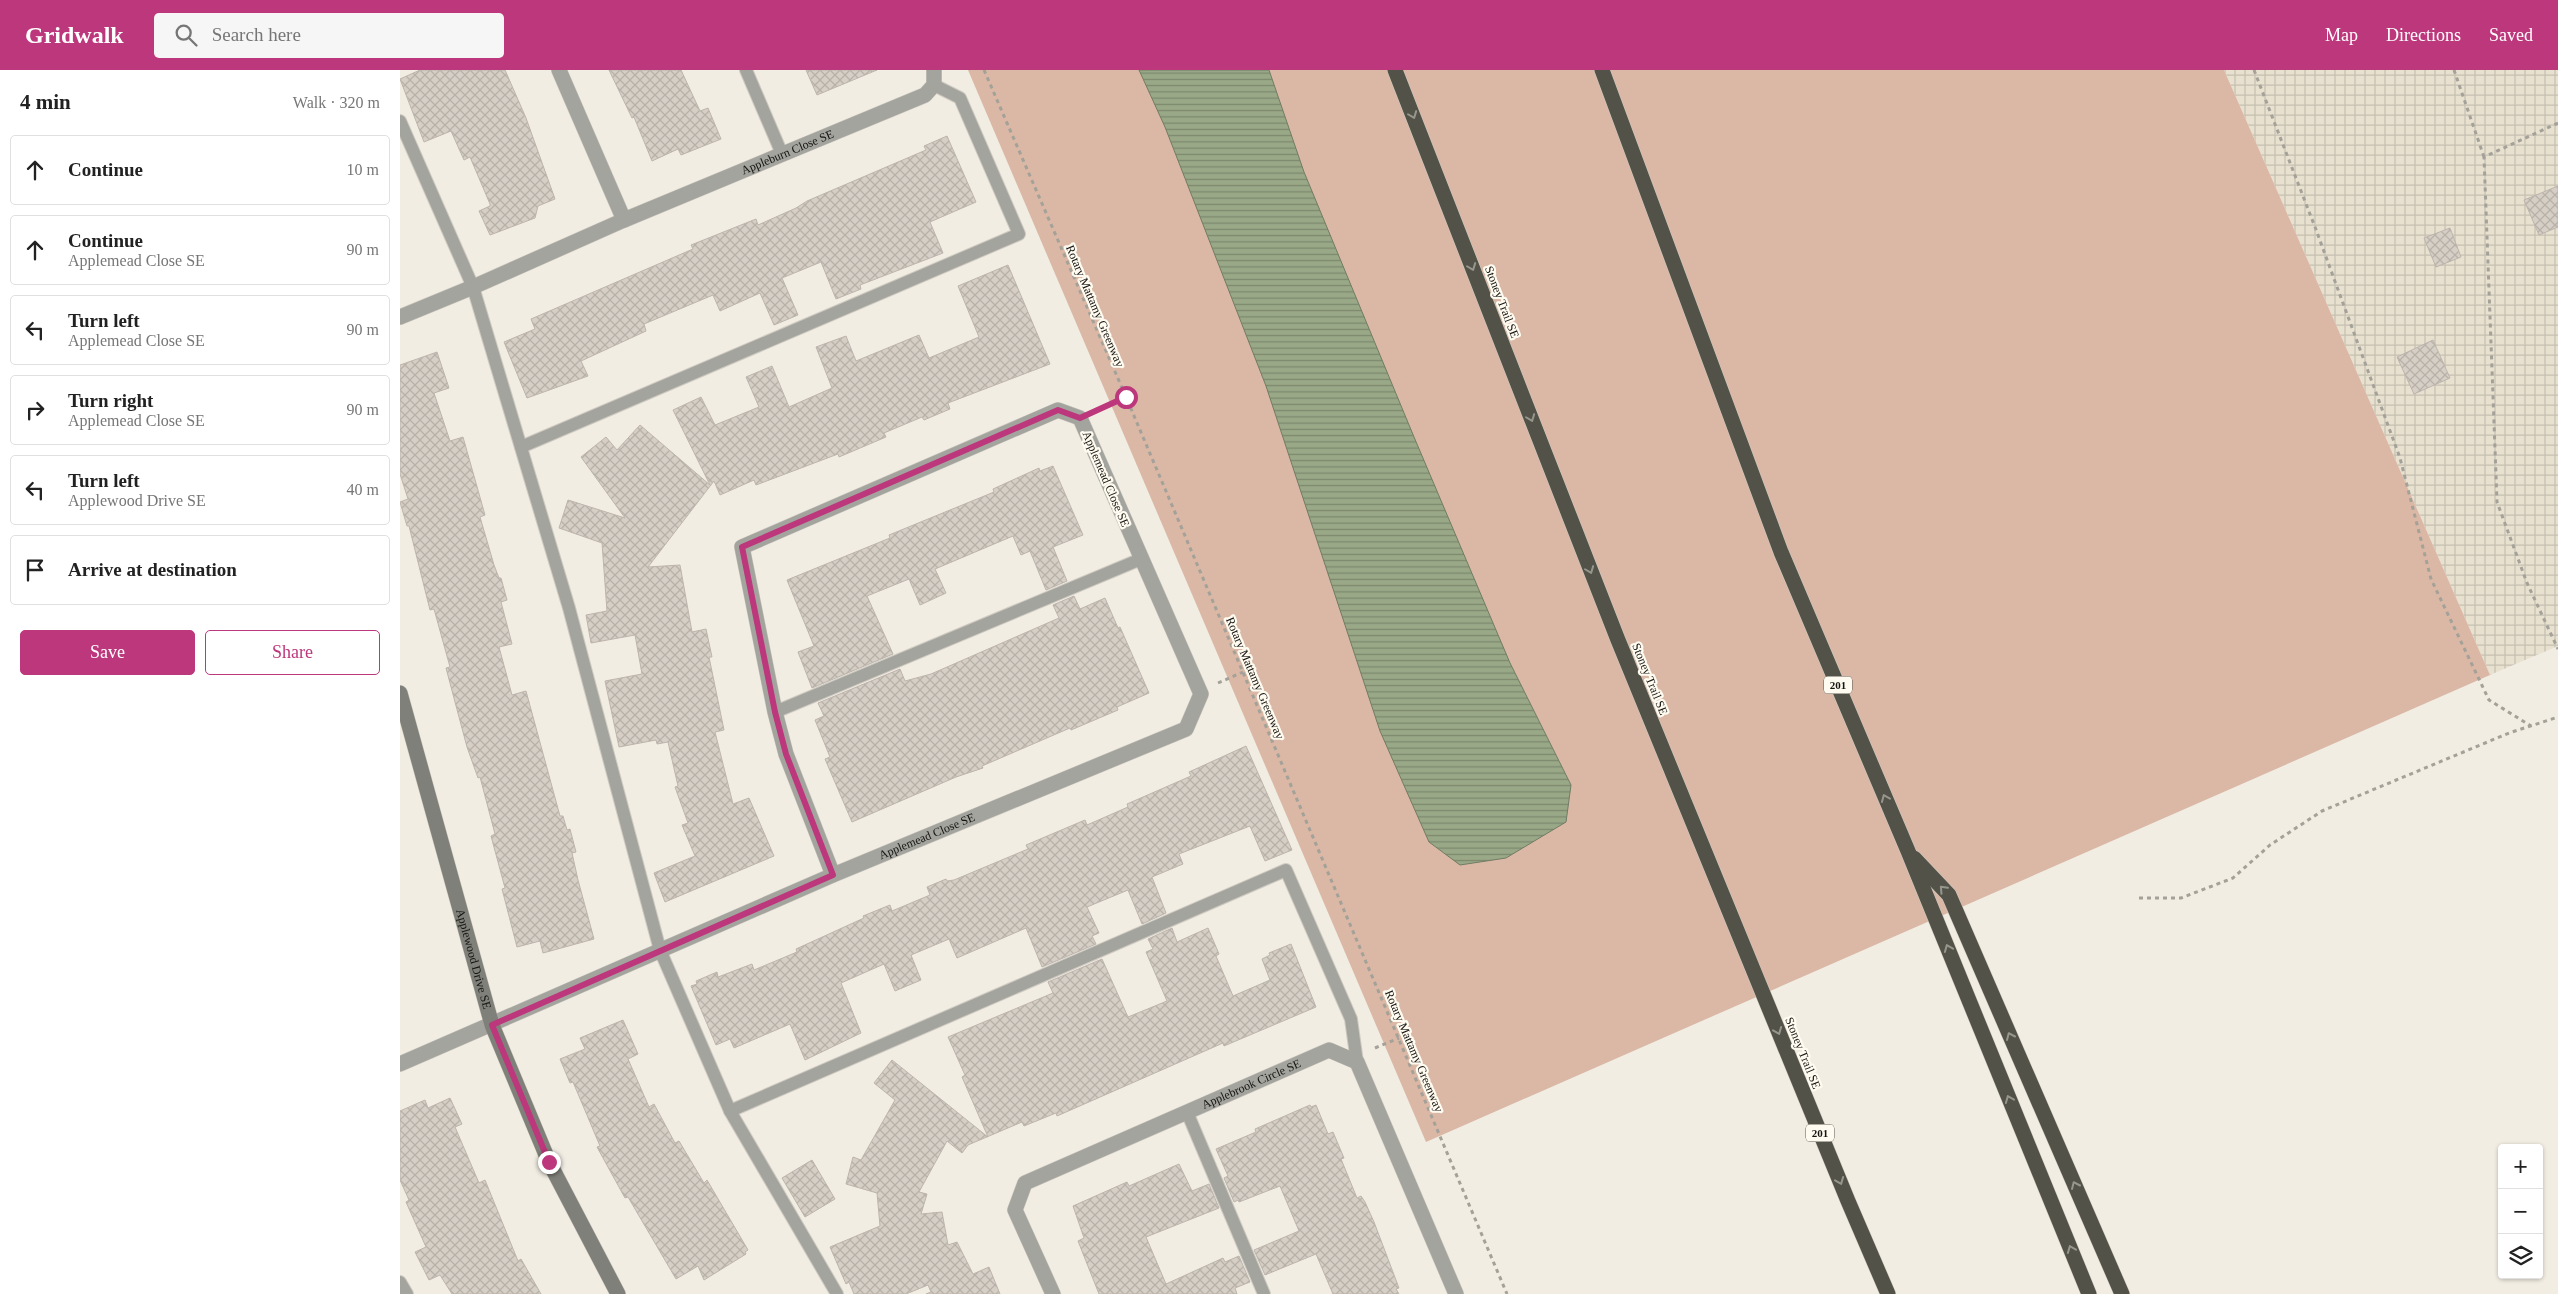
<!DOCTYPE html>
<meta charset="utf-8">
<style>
:root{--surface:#fff;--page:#f6f6f6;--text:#222;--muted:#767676;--line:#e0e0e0;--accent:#bc377b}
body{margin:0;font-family:"Times New Roman",serif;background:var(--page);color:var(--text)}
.controls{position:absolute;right:15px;bottom:15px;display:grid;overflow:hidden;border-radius:5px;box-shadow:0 1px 4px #0004}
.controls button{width:45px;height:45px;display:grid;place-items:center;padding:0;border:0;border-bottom:1px solid var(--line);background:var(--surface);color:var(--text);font:25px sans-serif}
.stop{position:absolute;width:15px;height:15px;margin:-11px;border:4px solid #bc377b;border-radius:50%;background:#fff}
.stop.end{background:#bc377b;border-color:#fff;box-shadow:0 1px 5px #0008}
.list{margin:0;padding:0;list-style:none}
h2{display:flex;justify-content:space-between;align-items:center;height:65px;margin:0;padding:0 20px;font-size:21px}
h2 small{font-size:16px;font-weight:400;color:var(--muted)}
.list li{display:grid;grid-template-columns:32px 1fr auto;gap:15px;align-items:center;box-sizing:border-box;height:70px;margin:0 10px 10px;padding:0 10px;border:1px solid var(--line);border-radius:5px}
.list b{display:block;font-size:19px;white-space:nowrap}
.list p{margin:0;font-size:16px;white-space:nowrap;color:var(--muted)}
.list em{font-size:16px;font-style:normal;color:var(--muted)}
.actions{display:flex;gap:10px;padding:15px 20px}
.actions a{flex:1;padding:11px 0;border:1px solid var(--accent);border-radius:5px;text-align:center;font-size:18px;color:var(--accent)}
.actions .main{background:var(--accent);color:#fff}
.icon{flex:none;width:28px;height:28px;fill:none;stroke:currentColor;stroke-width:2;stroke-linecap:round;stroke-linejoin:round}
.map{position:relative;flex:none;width:2158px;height:1224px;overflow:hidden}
header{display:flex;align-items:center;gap:30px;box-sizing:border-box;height:70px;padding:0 25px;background:var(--accent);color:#fff}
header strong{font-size:24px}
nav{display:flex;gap:28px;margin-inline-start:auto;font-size:18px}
.search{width:350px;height:45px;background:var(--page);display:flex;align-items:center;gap:12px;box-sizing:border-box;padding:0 18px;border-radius:5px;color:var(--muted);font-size:19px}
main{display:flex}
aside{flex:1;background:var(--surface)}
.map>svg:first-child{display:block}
.industrial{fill:url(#industrial-grid)}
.green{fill:#dab8a5}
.water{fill:url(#water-rules);stroke:#717c64}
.building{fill:url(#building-cross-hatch);stroke:#bdb5ad}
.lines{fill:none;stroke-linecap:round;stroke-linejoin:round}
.lane-casing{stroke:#cfcac1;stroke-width:14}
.street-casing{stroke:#cfcac1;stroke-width:16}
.secondary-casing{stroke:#cfcac1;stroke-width:16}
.highway-casing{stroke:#cfcac1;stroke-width:16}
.path{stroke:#a4a199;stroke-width:3;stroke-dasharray:4 4;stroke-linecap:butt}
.lane{stroke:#a4a49f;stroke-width:12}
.street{stroke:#a4a49f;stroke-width:15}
.secondary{stroke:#80807a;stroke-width:15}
.highway{stroke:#525249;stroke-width:15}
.oneway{stroke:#97968c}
.route{stroke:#bc377b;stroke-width:6}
.labels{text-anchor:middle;stroke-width:4.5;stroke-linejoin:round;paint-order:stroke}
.shield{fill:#fffbf0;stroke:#5b5954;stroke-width:1}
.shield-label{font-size:11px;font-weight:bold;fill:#151411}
.street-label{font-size:12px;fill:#151411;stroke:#fffbf0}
</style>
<header>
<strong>Gridwalk</strong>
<div class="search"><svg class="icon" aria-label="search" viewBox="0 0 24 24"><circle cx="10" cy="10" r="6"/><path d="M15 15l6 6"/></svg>Search here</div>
<nav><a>Map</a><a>Directions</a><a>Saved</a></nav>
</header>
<main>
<aside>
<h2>4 min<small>Walk · 320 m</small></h2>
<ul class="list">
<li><svg class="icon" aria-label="ahead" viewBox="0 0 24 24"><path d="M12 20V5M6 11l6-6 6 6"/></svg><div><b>Continue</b></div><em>10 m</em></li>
<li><svg class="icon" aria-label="ahead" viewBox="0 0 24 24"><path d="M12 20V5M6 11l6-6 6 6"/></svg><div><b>Continue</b><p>Applemead Close SE</p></div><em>90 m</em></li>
<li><svg class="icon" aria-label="left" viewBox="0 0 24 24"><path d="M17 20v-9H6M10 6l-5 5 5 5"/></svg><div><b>Turn left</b><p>Applemead Close SE</p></div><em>90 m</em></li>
<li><svg class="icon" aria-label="right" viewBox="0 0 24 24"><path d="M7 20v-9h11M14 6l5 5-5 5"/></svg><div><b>Turn right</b><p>Applemead Close SE</p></div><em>90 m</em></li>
<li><svg class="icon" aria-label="left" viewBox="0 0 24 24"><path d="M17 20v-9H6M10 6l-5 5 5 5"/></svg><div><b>Turn left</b><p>Applewood Drive SE</p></div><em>40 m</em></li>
<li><svg class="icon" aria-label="arrive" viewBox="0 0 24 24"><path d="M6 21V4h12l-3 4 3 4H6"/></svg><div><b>Arrive at destination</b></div></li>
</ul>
<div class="actions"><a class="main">Save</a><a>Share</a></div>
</aside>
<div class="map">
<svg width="2158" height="1224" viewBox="0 0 2158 1224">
<defs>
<pattern id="industrial-grid" width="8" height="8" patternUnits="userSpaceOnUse" patternTransform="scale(1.25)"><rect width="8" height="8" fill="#e8e1d0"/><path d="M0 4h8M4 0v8" fill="none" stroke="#c6c0b2"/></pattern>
<pattern id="water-rules" width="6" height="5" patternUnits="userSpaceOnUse" patternTransform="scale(1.25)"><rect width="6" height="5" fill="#99a887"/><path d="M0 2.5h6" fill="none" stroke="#7c886d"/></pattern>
<pattern id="building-cross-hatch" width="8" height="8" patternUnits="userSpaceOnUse" patternTransform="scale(1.25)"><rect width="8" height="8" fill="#d6cfc6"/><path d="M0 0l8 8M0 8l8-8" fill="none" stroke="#b7b1a9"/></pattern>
</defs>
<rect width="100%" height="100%" fill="#f2ede3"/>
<polygon class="industrial" points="1824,0 2158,0 2158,576 2090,605"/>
<polygon class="green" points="568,0 1824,0 2090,605 1026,1072"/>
<polygon class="water" points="739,0 869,0 904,102 1014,367 1110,593 1171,715 1166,752 1106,788 1060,795 1029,772 980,661 866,316 765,57"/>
<g class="building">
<polygon points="20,0 105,0 126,48 155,129 138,136 135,148 90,165 79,141 90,136 90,134 70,87 64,90 51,61 24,72 0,9"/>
<polygon points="209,0 281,0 300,41 308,38 321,69 281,85 278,79 252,91 234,47 232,48"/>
<polygon points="406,0 477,0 417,25"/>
<polygon points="547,66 576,132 530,152 543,183 460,215 461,219 436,229 421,192 382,208 398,245 374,255 360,223 320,241 313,225 244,254 246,261 181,291 188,306 127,328 104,272 135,259 131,249 293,179 291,175 356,149 358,155 396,138 407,131 526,80 524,76"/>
<polygon points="2158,116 2158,157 2139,165 2124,130"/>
<polygon points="2050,158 2061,187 2036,197 2024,168"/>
<polygon points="608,195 650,294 548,333 550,339 524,350 522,347 484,363 486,367 439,387 438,384 356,415 354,410 320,425 314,411 248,497 280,495 292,562 306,559 312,587 309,587 324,660 315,662 333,734 349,728 374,786 265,832 254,803 295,786 282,755 288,753 275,717 278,716 268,672 257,674 256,670 219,677 205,611 242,604 235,565 191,573 186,545 207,541 202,473 159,458 168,430 225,448 181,387 206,367 217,380 240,355 310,415 273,340 301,327 315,355 359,337 346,307 372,296 389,337 432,318 416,277 446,266 456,291 519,265 529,288 579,267 558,216"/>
<polygon points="2033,270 2050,308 2014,324 1997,287"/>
<polygon points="37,282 49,318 34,323 50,371 63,367 85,445 80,447 94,495 99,508 101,508 107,530 101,532 112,574 99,577 112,625 126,621 160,746 163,746 167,760 170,759 176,782 172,783 178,810 194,869 143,883 140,871 117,877 102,819 105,818 91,766 95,764 80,707 78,708 67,677 55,632 46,598 50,597 34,539 30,540 9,456 7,456 0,432 8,429 0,404 0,295"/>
<polygon points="653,396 683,465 653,477 667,511 646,520 630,481 621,485 613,466 535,499 546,523 520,535 509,509 467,526 493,584 412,618 398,582 414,576 387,510 490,468 489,465 594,422 593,419 639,398 640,401"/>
<polygon points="674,526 680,539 705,528 718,558 720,557 749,623 717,637 718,640 671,660 670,658 582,696 583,698 556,707 452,752 425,689 430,687 415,650 424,646 418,633 500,599 505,611 531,604 659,548 653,535"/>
<polygon points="846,676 892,780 865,791 850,756 779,784 783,794 752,807 766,843 742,854 728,820 687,837 699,863 692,866 696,874 642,897 626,858 557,888 549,869 511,885 521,910 495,921 484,894 441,913 461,963 405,990 390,954 334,978 330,969 316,975 291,916 297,914 296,911 317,902 318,907 352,894 354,900 397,882 396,879 464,848 463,846 490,835 492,841 530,825 527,817 546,809 547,811 554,810 628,779 626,775 685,750 687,755 728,737 727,734 791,706 789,702"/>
<polygon points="772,858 777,872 808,858 819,884 816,886 833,926 870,910 862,889 870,885 869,883 891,874 916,937 824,976 823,973 657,1046 656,1043 624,1056 622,1052 568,1075 562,1083 547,1071 519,1122 527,1124 521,1144 542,1142 548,1175 557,1172 573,1204 589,1197 600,1224 526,1224 531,1222 528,1215 506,1224 454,1224 449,1212 446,1214 430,1177 480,1156 477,1123 446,1114 453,1087 461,1090 495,1030 474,1013 492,990 588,1067 562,1007 565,1005 548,967 653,923 648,912 702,889 728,947 767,931 746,882 753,879 748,869"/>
<polygon points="223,950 238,984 228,989 249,1037 254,1034 275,1073 279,1071 304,1113 307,1110 348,1180 345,1182 346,1184 304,1210 298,1196 276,1209 228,1127 225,1128 197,1077 200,1076 173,1012 170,1013 160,989 185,979 180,968"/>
<polygon points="50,1028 62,1054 55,1057 79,1113 85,1110 118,1191 121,1189 141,1224 52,1224 40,1205 29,1210 15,1182 26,1177 6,1132 9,1130 0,1110 0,1041 25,1030 28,1038"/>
<polygon points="910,1035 911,1037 916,1035 928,1064 933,1062 944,1088 941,1089 957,1128 961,1126 965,1132 974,1152 999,1218 996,1219 999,1224 933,1224 916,1184 865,1205 854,1180 899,1161 880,1116 839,1132 838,1130 834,1132 824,1108 828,1106 816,1079 856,1062 855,1059"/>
<polygon points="412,1090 435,1129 405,1147 382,1108"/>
<polygon points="779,1094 792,1121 809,1114 819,1138 746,1167 766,1214 823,1188 825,1192 839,1186 850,1212 835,1218 837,1224 699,1224 678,1171 684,1168 673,1136 727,1112 729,1116"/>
</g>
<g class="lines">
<g class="lane-casing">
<g id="lane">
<polyline points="346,0 382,84"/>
<polyline points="0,51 73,217 169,538 260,880 330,1041 437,1224"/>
<polyline points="121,377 619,164 560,28 534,15"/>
<polyline points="375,642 741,489"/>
<polyline points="330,1041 886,800 951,949 957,992"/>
<polyline points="787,1042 864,1224"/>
<polyline points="0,1212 7,1224"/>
</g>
</g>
<g class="street-casing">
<g id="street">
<polyline points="159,0 224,150"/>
<path id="s1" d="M 0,247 L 73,217 L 224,150 L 525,25 L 534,15 L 534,0"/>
<path id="s2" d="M 0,994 L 433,805 L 786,659 L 801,624 L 680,348 L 658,340 L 342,477 L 375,642 L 386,684 L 433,805"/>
<path id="s3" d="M 653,1224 L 615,1140 L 625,1113 L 929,980 L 957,992 L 1056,1224"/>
</g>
</g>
<g class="secondary-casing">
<g id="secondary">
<path id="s4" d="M 0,623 L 92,955 L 149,1092 L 218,1224"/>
</g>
</g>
<g class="highway-casing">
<g id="highway">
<polyline points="995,0 1218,570 1448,1131 1488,1224"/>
<polyline points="1202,0 1381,482 1508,781 1689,1224"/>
<polyline points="1514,788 1549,825 1722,1224"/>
</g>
</g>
<g class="path">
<polyline points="584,0 726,327 1107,1224"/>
<polyline points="1854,0 1915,157 2000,388 2031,509 2089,630 2131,656"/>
<polyline points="2054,0 2084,87"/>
<polyline points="2158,53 2084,87 2097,432 2127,513 2158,579"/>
<polyline points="699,339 726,327"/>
<polyline points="818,613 843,602"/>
<polyline points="1739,828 1781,828 1833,808 1870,775 1922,741 2109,663 2158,647"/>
<polyline points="975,978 999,968"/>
</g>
<use href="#lane" class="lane"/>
<use href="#street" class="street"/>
<use href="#secondary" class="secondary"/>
<use href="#highway" class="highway"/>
</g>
<defs><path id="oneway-chevron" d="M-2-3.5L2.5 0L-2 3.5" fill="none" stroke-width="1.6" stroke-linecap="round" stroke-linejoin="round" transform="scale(1.25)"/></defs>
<g class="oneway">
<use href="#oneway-chevron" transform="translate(1013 45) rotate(69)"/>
<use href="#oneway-chevron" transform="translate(1072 197) rotate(69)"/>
<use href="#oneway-chevron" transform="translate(1131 348) rotate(69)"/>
<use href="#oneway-chevron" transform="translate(1190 500) rotate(69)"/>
<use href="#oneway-chevron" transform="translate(1485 728) rotate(-113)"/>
<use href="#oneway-chevron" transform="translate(1543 819) rotate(-133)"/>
<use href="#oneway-chevron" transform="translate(1548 878) rotate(-112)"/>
<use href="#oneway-chevron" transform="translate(1378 961) rotate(68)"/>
<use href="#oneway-chevron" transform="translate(1610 966) rotate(-114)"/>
<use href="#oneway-chevron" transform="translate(1609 1029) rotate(-112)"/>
<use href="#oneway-chevron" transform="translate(1440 1111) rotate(68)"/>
<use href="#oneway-chevron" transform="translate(1675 1115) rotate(-114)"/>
<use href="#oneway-chevron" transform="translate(1671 1179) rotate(-112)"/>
</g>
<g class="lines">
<polyline class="route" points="149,1092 92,955 433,805 386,684 375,642 342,477 658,340 680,348 726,327"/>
</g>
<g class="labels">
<g class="shield">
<rect x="1424" y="606.5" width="28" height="17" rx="4"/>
<rect x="1406" y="1054.5" width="28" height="17" rx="4"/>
</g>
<g class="shield-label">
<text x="1438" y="619">201</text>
<text x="1420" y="1067">201</text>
</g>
<g class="street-label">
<text dy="4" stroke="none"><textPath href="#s1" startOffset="421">Appleburn Close SE</textPath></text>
<text transform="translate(1102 232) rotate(69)" y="4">Stoney Trail SE</text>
<text transform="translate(695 236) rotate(67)" y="4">Rotary Mattamy Greenway</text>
<text transform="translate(706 409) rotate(67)" y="4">Applemead Close SE</text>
<text transform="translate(855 608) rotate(67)" y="4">Rotary Mattamy Greenway</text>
<text transform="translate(1250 609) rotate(68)" y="4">Stoney Trail SE</text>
<text dy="4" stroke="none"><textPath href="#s2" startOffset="574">Applemead Close SE</textPath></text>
<text dy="4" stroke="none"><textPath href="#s4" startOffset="276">Applewood Drive SE</textPath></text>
<text transform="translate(1014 981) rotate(67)" y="4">Rotary Mattamy Greenway</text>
<text transform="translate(1403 983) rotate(68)" y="4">Stoney Trail SE</text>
<text dy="4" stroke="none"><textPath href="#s3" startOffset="368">Applebrook Circle SE</textPath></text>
</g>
</g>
</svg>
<div class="controls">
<button>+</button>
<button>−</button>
<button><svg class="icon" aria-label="layers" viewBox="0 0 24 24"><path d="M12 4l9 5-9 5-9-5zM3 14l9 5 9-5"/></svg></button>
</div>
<div class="stop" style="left:726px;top:327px"></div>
<div class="stop end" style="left:149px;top:1092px"></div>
</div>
</main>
